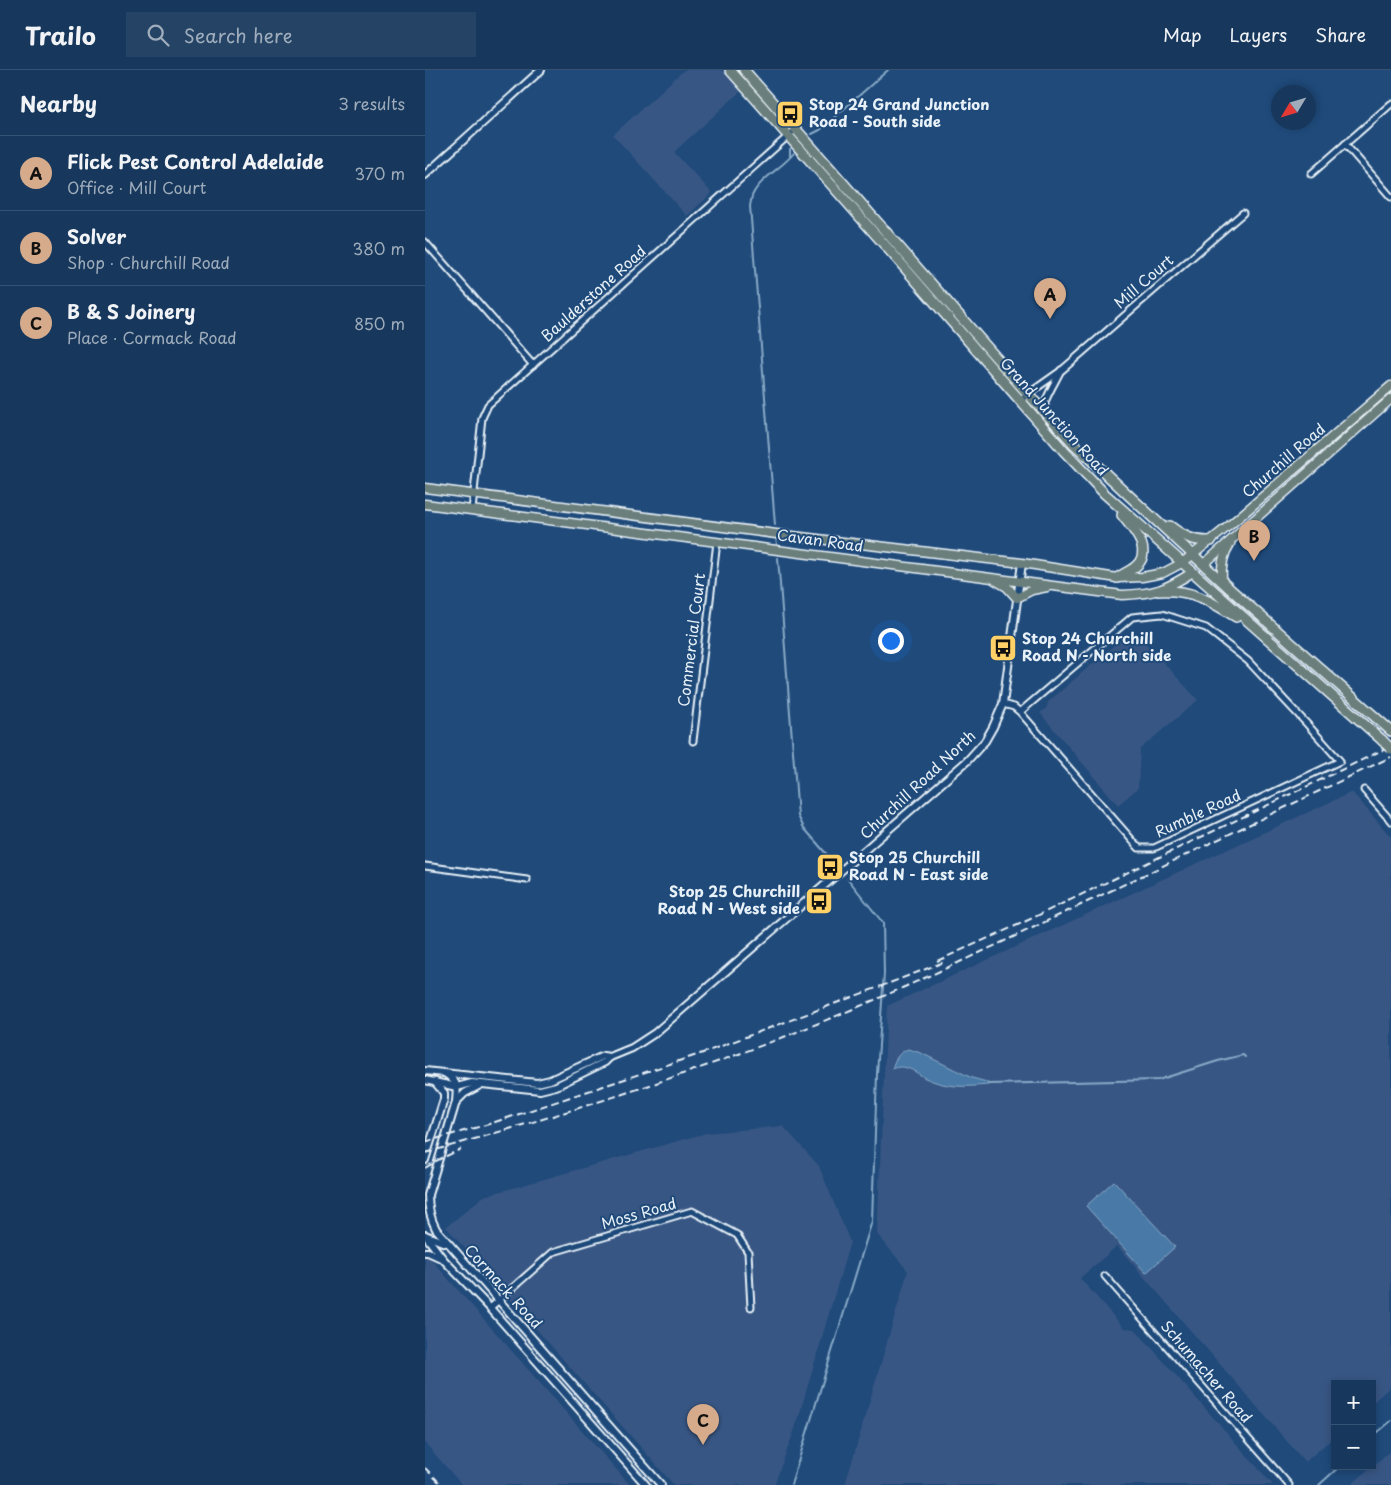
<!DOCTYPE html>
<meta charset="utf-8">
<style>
:root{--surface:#17385c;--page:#244365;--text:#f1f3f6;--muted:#9eacbb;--line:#365272;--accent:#d6ab8b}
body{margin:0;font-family:"Playpen Sans",sans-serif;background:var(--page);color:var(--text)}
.controls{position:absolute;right:15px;bottom:15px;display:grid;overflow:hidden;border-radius:0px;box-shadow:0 2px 8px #0003}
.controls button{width:45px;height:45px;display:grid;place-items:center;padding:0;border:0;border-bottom:1px solid var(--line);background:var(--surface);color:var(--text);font:25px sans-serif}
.compass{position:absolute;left:846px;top:15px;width:45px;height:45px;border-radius:50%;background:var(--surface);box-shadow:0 2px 8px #0003;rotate:232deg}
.you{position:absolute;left:465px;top:570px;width:18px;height:18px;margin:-12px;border:4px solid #fff;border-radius:50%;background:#1a73e8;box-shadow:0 0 0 8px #1a73e833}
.badge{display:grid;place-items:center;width:32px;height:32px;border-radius:50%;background:var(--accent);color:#111;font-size:16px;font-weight:700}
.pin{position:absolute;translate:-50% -41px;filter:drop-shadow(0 1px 2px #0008)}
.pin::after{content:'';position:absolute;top:26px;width:18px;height:15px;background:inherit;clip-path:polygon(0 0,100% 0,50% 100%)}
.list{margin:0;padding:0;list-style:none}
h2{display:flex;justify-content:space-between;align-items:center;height:65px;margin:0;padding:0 20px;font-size:21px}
h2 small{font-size:16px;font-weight:400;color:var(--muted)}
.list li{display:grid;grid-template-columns:32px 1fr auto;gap:15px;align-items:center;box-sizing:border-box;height:75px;padding:0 20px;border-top:1px solid var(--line)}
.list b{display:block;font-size:19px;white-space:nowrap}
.list p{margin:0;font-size:16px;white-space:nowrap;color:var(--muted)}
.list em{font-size:16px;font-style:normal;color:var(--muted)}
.icon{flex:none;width:28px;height:28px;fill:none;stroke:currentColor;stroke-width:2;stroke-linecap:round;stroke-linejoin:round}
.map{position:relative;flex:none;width:966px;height:1415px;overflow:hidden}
header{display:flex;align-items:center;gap:30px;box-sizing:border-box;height:70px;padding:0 25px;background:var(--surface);border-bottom:1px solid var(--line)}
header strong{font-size:24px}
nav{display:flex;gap:28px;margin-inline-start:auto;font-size:18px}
.search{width:350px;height:45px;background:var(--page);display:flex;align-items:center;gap:12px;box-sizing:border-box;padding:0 18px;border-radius:0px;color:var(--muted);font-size:19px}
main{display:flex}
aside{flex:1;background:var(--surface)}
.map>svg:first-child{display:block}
.built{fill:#375784}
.water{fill:#4a7aa7;stroke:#89aac7}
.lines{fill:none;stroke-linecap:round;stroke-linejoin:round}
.stream{stroke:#89aac7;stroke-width:2}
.minor-casing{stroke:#e8f1f8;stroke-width:9}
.tertiary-casing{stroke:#e8f1f8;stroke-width:10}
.primary-casing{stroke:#e8f1f8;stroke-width:11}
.trunk-casing{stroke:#e8f1f8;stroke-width:12}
.minor{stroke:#1f4a7a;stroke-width:5}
.tertiary{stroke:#1f4a7a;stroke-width:6}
.primary{stroke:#6b7f7c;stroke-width:8}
.trunk{stroke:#6b7f7c;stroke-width:9}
.rail{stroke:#e8f1f8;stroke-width:2;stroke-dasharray:8 4;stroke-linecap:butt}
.trunk-bridge-casing{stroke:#e8f1f8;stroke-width:12;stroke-linecap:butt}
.trunk-bridge{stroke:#6b7f7c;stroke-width:9}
.labels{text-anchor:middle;stroke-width:4;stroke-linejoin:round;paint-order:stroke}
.poi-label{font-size:15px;font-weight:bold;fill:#e8f1f8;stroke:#1f4a7a;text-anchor:start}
.street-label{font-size:15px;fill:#e8f1f8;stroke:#1f4a7a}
</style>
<header>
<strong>Trailo</strong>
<div class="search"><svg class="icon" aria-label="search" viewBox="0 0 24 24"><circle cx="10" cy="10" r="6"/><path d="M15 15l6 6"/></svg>Search here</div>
<nav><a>Map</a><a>Layers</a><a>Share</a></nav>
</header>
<main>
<aside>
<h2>Nearby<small>3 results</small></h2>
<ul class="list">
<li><span class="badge">A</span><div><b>Flick Pest Control Adelaide</b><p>Office · Mill Court</p></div><em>370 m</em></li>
<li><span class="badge">B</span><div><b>Solver</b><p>Shop · Churchill Road</p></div><em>380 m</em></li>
<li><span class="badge">C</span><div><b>B &amp; S Joinery</b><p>Place · Cormack Road</p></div><em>850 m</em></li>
</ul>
</aside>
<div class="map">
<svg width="966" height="1415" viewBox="0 0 966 1415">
<rect width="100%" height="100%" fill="#1f4a7a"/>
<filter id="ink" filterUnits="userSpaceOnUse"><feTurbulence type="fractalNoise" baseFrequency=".02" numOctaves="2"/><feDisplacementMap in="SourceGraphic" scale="10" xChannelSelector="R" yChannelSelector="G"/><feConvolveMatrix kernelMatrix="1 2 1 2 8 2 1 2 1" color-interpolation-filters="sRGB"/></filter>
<g filter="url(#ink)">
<g class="built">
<polygon points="259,0 297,0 316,21 249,82 287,123 262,146 188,65"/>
<polygon points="708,559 773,630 715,679 713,718 693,735 615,643 621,639 623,632"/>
<polygon points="927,722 966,767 966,1316 947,1333 947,1314 910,1314 910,1366 880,1392 692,1176 655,1208 699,1258 710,1259 848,1415 420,1415 483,1201 452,1164 462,936"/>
<polygon points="358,1056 394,1096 425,1172 371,1356 349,1415 249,1415 21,1157 59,1126 281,1063"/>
<polygon points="0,1186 4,1187 205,1415 37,1415 0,1373"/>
<polygon points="966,1380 966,1415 926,1415"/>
</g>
<g class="water">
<path d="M 483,979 L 496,983 L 547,1008 L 562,1012 L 563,1015 C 539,1017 522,1018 500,1008 C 490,1002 480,993 467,999 C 470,989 473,983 483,979 Z"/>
<polygon points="689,1111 750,1177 721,1203 661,1136"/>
</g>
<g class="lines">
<g class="stream">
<polyline points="387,64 395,60 463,0"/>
<polyline points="365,87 365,79"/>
<path d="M 350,455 L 325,136 C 326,132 326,127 328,124 C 335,109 358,97 369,83"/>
<polyline points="351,467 352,475"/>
<polyline points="353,488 373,746 379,758 410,794"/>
<polyline points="563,1014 733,1010 793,991 818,985 820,987"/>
<polyline points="947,1367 966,1351"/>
<polyline points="366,1415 447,1151 452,1004 459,903 458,853 423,809"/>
<polyline points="894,1415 915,1396"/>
</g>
<g class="minor-casing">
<g id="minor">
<polyline points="920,74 966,127"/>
<polyline points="886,104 966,34"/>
<polyline points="0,172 108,295"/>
<polyline points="595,331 603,324 637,300 818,143"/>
<path d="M 621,343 C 621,340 620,337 620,334 C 620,328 633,307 636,300"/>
<polyline points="47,440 57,348 63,335 371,59"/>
<polyline points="578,634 589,637 595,642 714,778 729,778 915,691 882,654 823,591 781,558 737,544 707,547 595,642"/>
<polyline points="268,671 292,472"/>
<polyline points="939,720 966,751"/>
<polyline points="0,796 102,810"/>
<polyline points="680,1206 864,1415"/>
<polyline points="65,1238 128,1182 267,1141 312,1165 323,1182 326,1237"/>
</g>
</g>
<g class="tertiary-casing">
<g id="tertiary">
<polyline points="0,105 116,0"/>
<polyline points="0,1001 112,1013 125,1010 178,986 185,987"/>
<path d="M 21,1004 C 34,1013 32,1017 31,1032 L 3,1125 C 3,1138 5,1148 11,1159 L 236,1415"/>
<polyline points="0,1010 32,1017 47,1013 115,1020 131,1016 180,992 185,987 207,978 230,963 542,691 560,671 568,657 578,634 597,493"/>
<polyline points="31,1032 40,1023 55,1015"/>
<polyline points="0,1090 19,1029 19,1023 10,1012"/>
<polyline points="0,1165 19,1190 65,1238 221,1415"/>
<polyline points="0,1165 20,1173"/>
<polyline points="0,1182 3,1182 16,1188"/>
</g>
</g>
<g class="primary-casing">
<g id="primary">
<polyline points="0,418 359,465 597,493 692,508 717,507 738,503 757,493 775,479 805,455 966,316"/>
<path d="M 0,434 L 697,525 C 729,524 740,520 768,502"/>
<polyline points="779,494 966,329"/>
<polyline points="570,510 582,517 592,528 607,520 622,517"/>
<path d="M 797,510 C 796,497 798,484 805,474"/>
</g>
</g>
<g class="trunk-casing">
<g id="trunk">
<polyline points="305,0 466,182 639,381 680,424 957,670"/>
<polyline points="319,0 603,324 649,374 712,433 805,519 966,661"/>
<path d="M 745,456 C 758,466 769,472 786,471"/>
<path d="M 692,508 C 698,504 705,501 710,497 C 730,481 707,458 697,445"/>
<path d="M 733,521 C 766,519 784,530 811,547"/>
</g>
</g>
<use href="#minor" class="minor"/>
<use href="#tertiary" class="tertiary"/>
<use href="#primary" class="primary"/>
<use href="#trunk" class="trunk"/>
<g class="rail">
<polyline points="512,891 597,853 966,676"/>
<polyline points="0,1072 64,1054 275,984 462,914 519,892"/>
<path d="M 0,1083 C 133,1046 266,1005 394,953 C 479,919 561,880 643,841 C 751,790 858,738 966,687"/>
<polyline points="0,1098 13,1090 36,1079"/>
<polyline points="0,1398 17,1415"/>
</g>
<g class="trunk-bridge-casing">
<polyline id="trunk-bridge" points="957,670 966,679"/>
</g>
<use href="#trunk-bridge" class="trunk-bridge"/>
</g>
</g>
<defs>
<g id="bus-square" transform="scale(1.4375)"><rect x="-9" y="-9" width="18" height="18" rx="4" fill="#ffd166" stroke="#1f4a7a"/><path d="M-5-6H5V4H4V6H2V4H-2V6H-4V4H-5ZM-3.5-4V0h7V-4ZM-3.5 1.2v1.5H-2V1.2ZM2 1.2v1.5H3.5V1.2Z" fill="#111"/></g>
</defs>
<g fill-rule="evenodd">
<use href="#bus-square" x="365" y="44"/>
<use href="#bus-square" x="578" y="578"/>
<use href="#bus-square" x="405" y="797"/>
<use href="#bus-square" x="394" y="831"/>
</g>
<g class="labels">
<g class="poi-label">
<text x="384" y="40">Stop 24 Grand Junction<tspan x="384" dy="17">Road - South side</tspan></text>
<text x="597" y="574">Stop 24 Churchill<tspan x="597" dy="17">Road N - North side</tspan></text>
<text x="424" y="793">Stop 25 Churchill<tspan x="424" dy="17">Road N - East side</tspan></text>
<text x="375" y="827" text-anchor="end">Stop 25 Churchill<tspan x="375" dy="17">Road N - West side</tspan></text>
</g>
<g class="street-label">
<text transform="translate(719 212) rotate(-41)" y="5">Mill Court</text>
<text transform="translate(169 224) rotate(-42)" y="5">Baulderstone Road</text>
<text transform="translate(629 347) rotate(48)" y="5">Grand Junction Road</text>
<text transform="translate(859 391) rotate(-41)" y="5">Churchill Road</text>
<text transform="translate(395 471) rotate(8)" y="5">Cavan Road</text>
<text transform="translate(267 570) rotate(-83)" y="5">Commercial Court</text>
<text transform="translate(493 715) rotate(-43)" y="5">Churchill Road North</text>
<text transform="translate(773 744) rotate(-25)" y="5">Rumble Road</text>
<text transform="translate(214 1144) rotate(-16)" y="5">Moss Road</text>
<text transform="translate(78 1217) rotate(48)" y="5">Cormack Road</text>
<text transform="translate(781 1302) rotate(49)" y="5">Schumacher Road</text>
</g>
</g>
</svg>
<div class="controls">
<button>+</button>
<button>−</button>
</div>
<svg class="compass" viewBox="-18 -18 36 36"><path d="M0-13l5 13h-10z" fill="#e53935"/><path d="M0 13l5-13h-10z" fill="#9eacbb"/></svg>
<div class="you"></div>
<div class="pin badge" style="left:625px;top:249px">A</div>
<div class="pin badge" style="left:829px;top:491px">B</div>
<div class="pin badge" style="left:278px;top:1375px">C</div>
</div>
</main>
